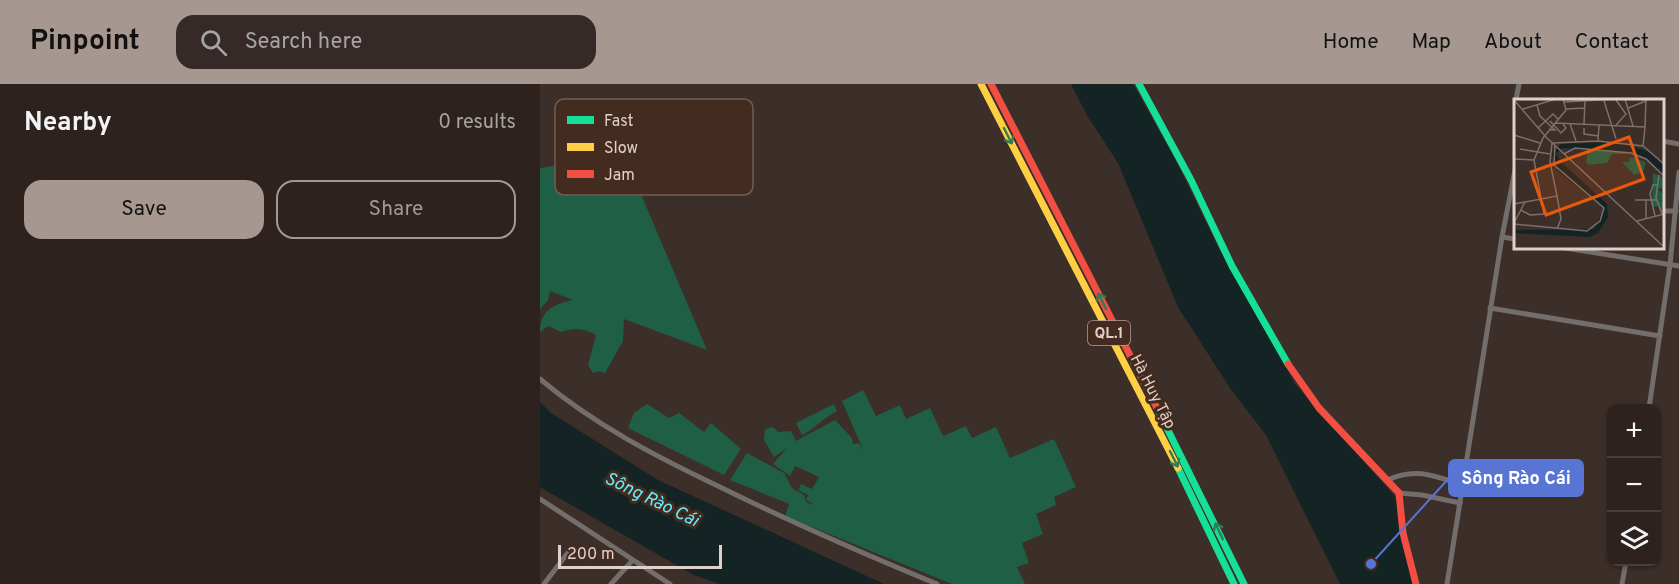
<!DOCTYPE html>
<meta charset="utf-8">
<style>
:root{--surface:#2d221e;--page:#352a27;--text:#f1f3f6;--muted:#a7a4a4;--line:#483f3c;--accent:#a79791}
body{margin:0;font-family:Overpass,sans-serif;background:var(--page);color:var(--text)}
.controls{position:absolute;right:18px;bottom:18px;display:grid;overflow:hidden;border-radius:12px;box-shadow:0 2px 4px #0004}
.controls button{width:54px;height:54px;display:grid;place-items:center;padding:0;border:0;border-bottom:2px solid var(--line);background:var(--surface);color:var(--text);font:30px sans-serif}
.scale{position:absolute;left:18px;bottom:15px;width:164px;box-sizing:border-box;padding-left:6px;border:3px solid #e1d0c9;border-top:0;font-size:16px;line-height:21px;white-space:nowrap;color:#e1d0c9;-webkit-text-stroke:4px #442b20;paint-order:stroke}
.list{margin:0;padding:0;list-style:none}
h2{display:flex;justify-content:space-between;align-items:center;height:78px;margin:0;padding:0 24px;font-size:26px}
h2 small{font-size:20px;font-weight:400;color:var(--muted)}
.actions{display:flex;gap:12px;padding:18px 24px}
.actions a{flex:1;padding:14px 0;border:2px solid var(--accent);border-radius:18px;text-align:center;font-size:21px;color:var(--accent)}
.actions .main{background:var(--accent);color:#111}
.icon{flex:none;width:33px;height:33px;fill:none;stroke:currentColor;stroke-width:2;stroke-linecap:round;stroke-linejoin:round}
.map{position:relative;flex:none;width:1139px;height:500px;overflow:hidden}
header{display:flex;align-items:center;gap:36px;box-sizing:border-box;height:84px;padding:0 30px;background:var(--accent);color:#111}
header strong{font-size:28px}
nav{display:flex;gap:33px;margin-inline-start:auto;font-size:21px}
.search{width:420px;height:54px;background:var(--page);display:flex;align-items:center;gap:15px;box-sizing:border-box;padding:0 21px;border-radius:18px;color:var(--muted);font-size:22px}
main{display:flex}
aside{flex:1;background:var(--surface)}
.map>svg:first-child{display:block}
.green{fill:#1f5f45}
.water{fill:#142324}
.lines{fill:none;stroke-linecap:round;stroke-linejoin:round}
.street{stroke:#736d6c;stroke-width:5}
.fast{stroke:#16e098;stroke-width:7}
.slow{stroke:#ffcf43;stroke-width:7}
.jam{stroke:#f24e42;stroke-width:7}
.oneway{stroke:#2f7c56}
.labels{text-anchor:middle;stroke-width:6;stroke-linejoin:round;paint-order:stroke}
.shield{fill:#442b20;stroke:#b29e96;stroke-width:1.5}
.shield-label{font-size:15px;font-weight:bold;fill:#e1d0c9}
.street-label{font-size:16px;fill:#e1d0c9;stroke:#442b20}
.water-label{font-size:18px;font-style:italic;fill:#66eefe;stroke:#442b20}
.inset-road{fill:none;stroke:#7e6f68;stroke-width:1.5}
.view{fill:#e8590c;fill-opacity:0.15;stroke:#e8590c;stroke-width:3}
.inset-edge{fill:none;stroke:#e1d0c9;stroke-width:3}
.key{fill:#442b20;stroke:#735d53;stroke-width:1.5}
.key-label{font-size:16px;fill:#e1d0c9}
.leader{fill:none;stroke:#5875d4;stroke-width:2}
.callout-dot{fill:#5875d4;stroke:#442b20;stroke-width:2}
.callout{fill:#5875d4;stroke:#5875d4;stroke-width:2}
.callout-label{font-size:18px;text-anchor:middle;font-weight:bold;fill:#fff}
</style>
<header>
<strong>Pinpoint</strong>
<div class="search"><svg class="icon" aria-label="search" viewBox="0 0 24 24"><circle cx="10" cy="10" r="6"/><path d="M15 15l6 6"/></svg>Search here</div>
<nav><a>Home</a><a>Map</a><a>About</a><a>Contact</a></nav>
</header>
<main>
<aside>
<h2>Nearby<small>0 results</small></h2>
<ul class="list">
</ul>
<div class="actions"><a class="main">Save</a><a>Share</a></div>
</aside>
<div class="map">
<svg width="1139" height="500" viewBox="0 0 1139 500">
<rect width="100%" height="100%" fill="#3c2e28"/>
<g class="green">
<path d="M 19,81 L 92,89 L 167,266 L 84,235 L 83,257 L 65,289 L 59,287 L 53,289 L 48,281 L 56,251 C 44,244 35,243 21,248 L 8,242 L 0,248 C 0,226 14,220 33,216 L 10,207 L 8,216 L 0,225 L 0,84 Z"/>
<polygon points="323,306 336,332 360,321 366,335 390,324 403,352 426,342 432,354 456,343 470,374 514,355 536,403 514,413 516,421 496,430 503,450 482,459 489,479 477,483 485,500 412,500 245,432 249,420 190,396 207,369 244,389 252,404 264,411 266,418 275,421 266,416 268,411 258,406 261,400 272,405 279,393 255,382 250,392 233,380 247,364 234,373 224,356 225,345 233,343 238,348 251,347 256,357 295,336 312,354 313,360 319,359 324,368 302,317"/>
<polygon points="107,320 129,334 139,329 164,348 171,339 201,365 184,391 88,344 94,329"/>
<path d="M 294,320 L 297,327 C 283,334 276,344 262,351 L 256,339 Z"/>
</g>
<g class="water">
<polygon points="531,0 593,0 636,77 680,167 727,244 754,299 857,415 873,500 800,500 726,351 690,304 638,223 578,79 548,33"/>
<polygon points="0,318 11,329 118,396 344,500 179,500 154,491 0,403"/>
</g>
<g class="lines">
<g class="street">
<polyline points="976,16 979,0"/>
<polyline points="1122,57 1139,60"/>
<polyline points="1122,127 1136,127"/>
<polyline points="962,153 975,86"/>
<polyline points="1025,164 1139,182"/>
<polyline points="950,224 1120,252"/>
<path d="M 0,295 C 53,340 117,373 180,403 C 251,438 324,470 397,500"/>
<polyline points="1109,324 1130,181 1139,88"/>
<path d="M 848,396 C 875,383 895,392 922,401"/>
<polyline points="859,409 882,411 920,419"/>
<polyline points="0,415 130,500"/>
<polyline points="4,500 30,466"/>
<polyline points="71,500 92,477"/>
<polyline points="907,500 962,153 975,155"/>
<polyline points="1082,500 1086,478"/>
</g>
<g class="fast">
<polyline points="599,0 651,96 692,182 748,280"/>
<polyline points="617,324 704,500"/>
<polyline points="638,384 694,500"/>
</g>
<polyline class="slow" points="441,0 638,384"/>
<g class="jam">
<polyline points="451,0 617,324"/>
<polyline points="748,280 779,324 859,409 863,449 876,500"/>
</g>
</g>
<defs><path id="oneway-shaft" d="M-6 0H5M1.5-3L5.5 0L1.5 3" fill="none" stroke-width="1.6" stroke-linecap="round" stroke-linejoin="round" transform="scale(1.5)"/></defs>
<g class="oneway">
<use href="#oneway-shaft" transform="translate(468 52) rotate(63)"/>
<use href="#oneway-shaft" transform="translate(562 217) rotate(-117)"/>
<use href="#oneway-shaft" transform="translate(634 375) rotate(63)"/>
<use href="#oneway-shaft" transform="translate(679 447) rotate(-115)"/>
</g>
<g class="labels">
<rect class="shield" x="548" y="237" width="42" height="24" rx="4.5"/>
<g class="shield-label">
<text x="569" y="254">QL.1</text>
</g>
<g class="street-label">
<text transform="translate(614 307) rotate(63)" y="6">Hà Huy Tập</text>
</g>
<g class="water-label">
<text transform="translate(112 415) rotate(26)" y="6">Sông Rào Cái</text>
</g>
</g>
<g transform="translate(974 15)">
<rect width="150" height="150" fill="#3c2e28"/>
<path d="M 74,51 L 112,54 L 112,55 L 98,55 L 93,64 L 75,66 L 72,63 ZM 116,58 L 132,63 L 129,73 L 120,76 L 108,63 L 115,63 ZM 139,74 L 150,79 L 150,89 L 143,90 L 150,96 L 150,101 L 144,101 L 150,102 L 148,115 L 145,107 L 138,108 Z" fill="#1f5f45"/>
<path d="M 102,43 L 136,53 L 150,67 L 150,77 L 134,60 L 119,53 L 48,49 L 42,55 L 45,61 L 93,105 L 94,118 L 84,134 L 75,138 L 0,134 L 1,131 L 80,130 L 90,109 L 44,72 L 38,55 L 47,45 Z" fill="#142324"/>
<path class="inset-road" d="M 111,0 L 119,27M 0,1 L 32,38 L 150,148M 102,1 L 112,15 L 102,26M 90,2 L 102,40M 50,3 L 104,0M 23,6 L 26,17 L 41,31 L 35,31M 114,9 L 132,2M 9,10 L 42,0M 52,10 L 70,9M 36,22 L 47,34 L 52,29 L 49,25M 41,24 L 131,28 L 132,0M 56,25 L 62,42M 70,25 L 71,1M 85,26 L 84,42 L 129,47 L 150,65M 24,29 L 39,15 L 44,20M 70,29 L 70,35 L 85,37M 0,36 L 26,44M 39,44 L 84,42M 129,47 L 131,28M 6,50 L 36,55M 50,55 L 61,49 L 117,54 L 132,60 L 150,77M 0,60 L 20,61M 145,76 L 142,99 L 148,115M 43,97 L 47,120 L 43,130M 121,101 L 143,101M 0,105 L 43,97 L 36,63 L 38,44M 7,111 L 16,116 L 30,115 L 20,61 L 29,39 L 52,11 L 49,0M 141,117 L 136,95 L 139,86 L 143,86M 132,120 L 132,100M 123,122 L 150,115M 0,124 L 11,103M 0,125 L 73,132 L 86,122 L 90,109 L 40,66 L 41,46"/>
<path class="view" d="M 115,38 L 130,80 L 32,116 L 17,73 Z"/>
<rect width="150" height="150" class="inset-edge"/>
</g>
<rect x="15" y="15" width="198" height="96" rx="9" class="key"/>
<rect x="27" y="32" width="27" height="8" fill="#16e098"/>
<rect x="27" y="59" width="27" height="8" fill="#ffcf43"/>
<rect x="27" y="86" width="27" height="8" fill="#f24e42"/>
<g class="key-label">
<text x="64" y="42">Fast</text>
<text x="64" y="69">Slow</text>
<text x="64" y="96">Jam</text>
</g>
<path class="leader" d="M831 480L909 394"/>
<circle class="callout-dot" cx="831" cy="480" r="6"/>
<rect class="callout" x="909" y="376" width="134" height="36" rx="6"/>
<g class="callout-label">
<text x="976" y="400">Sông Rào Cái</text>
</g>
</svg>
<div class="controls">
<button>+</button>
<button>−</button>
<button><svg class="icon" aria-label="layers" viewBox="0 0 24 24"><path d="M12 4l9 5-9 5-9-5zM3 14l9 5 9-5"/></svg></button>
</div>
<div class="scale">200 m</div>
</div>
</main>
